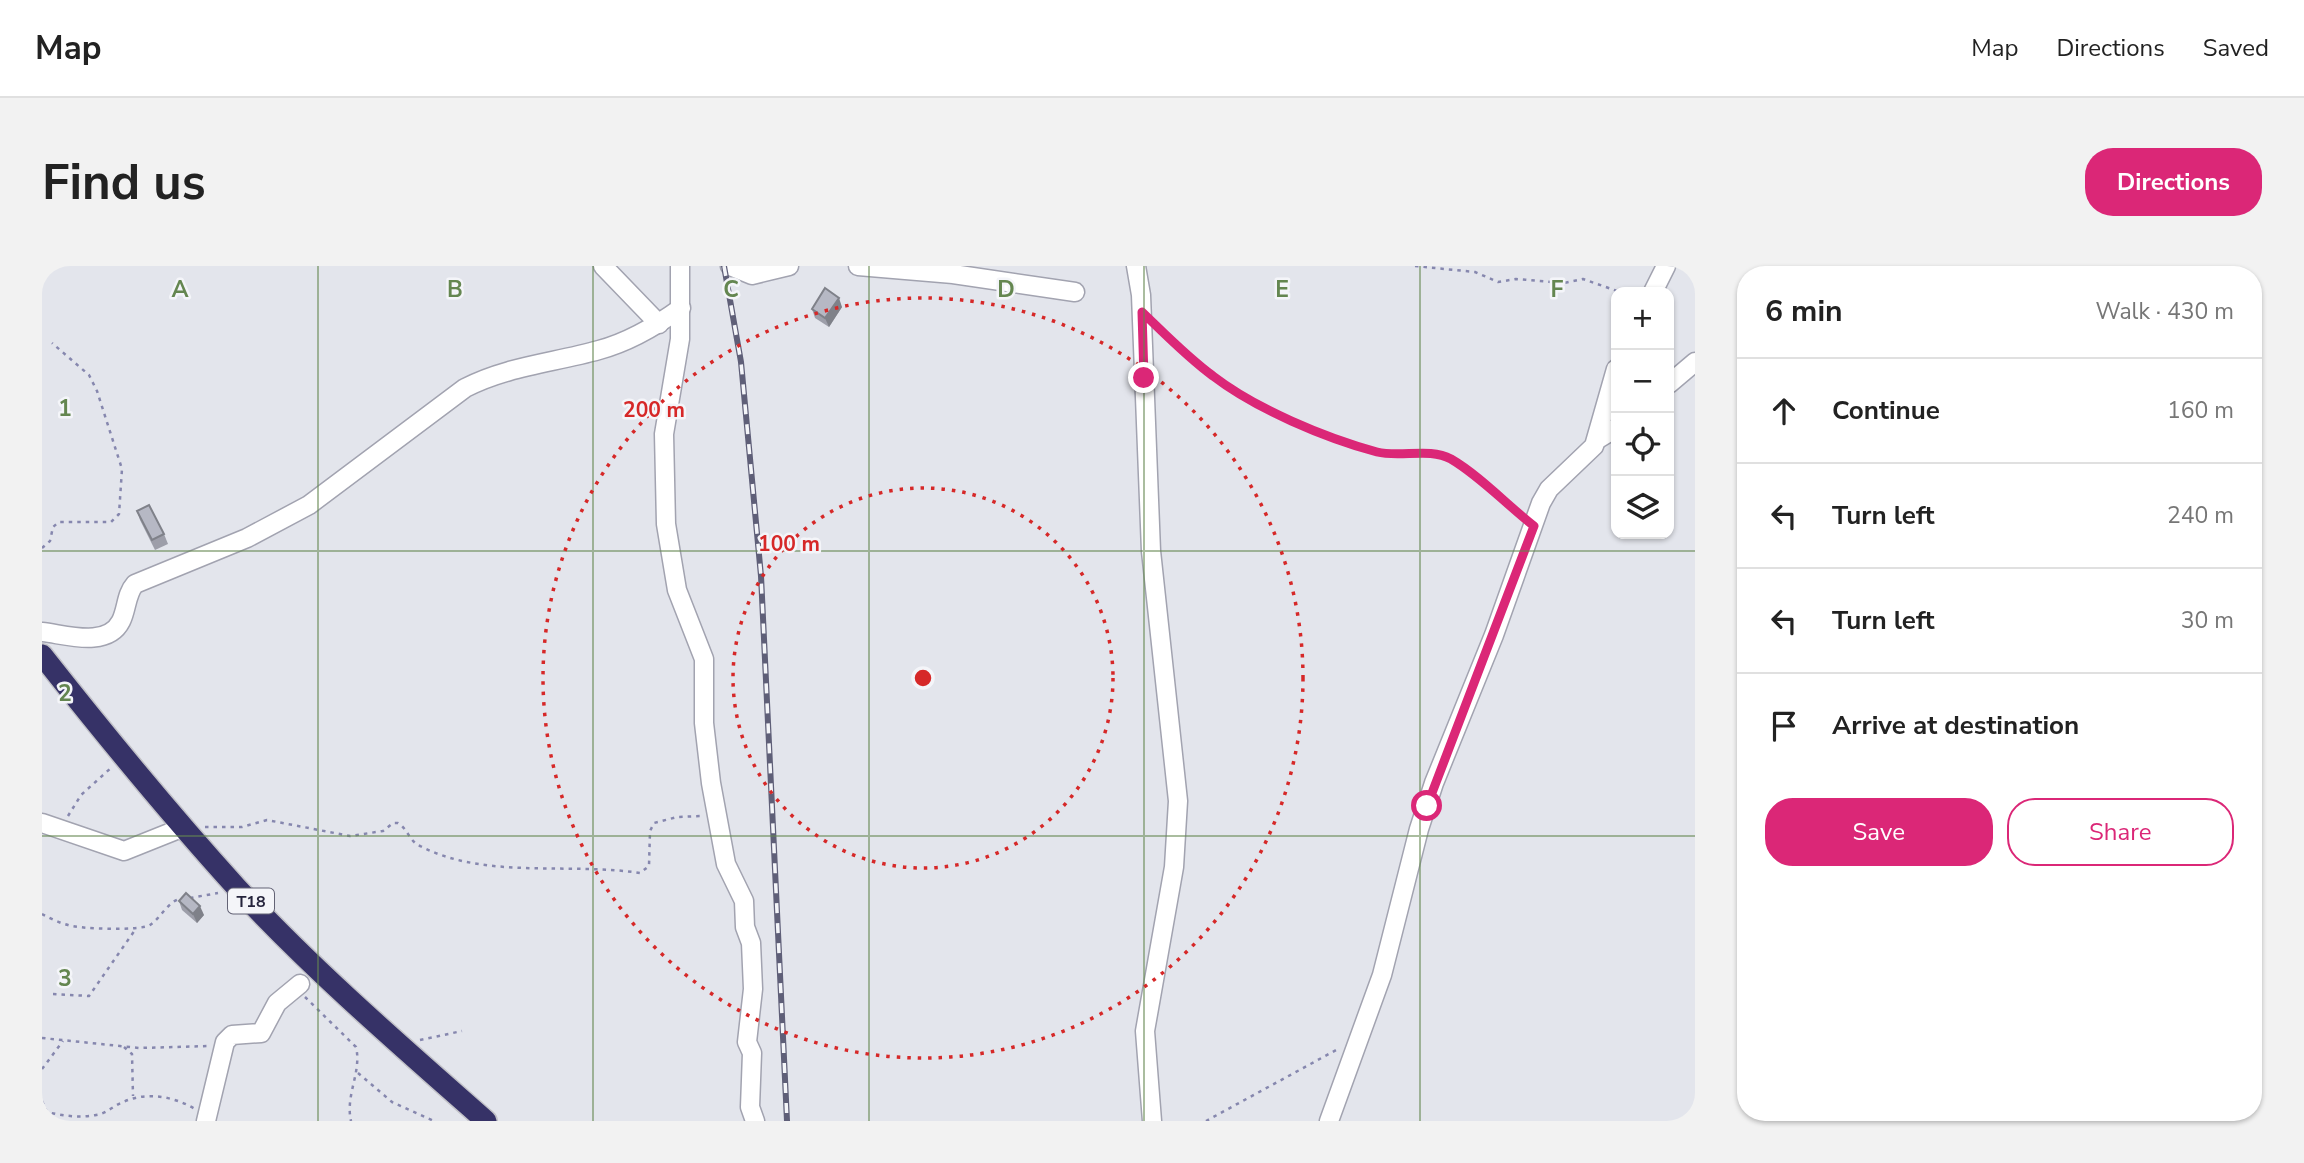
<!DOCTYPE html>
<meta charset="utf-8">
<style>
:root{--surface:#fff;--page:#f2f2f2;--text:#222;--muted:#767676;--line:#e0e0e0;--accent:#db2777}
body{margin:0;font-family:"Nunito Sans",sans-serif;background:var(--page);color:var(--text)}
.controls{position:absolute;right:21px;top:21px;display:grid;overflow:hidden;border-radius:14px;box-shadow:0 2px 5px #0004}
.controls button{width:63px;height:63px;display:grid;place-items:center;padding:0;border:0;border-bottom:2px solid var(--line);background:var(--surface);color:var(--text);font:35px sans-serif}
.stop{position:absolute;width:21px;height:21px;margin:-16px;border:5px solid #db2777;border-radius:50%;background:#fff}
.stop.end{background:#db2777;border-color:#fff;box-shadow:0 2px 7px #0008}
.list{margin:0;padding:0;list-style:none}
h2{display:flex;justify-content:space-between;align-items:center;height:91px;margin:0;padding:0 28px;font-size:30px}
h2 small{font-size:23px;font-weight:400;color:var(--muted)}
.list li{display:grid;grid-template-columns:46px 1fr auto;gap:21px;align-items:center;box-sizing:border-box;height:105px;padding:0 28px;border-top:2px solid var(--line)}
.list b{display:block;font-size:26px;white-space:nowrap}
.list em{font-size:23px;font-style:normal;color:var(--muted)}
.actions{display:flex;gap:14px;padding:21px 28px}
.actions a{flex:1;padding:16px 0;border:2px solid var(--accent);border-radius:28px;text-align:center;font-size:24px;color:var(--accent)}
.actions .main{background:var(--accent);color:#fff}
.icon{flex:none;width:38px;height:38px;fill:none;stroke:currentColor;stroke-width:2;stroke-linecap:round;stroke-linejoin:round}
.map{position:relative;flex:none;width:1653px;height:855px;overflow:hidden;border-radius:28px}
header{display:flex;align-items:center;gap:42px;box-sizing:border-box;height:98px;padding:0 35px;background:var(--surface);border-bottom:2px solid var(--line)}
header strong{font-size:33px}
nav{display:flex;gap:38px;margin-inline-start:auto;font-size:24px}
.intro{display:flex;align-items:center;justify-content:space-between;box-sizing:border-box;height:168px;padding:0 42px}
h1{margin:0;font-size:49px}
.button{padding:18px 32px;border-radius:28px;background:var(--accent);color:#fff;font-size:24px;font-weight:700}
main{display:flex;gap:42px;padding:0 42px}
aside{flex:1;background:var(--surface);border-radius:28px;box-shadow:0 2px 5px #0004}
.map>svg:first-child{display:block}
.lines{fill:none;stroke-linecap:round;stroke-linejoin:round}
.minor-casing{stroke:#a2a3b0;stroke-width:21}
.highway-casing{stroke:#c2c2c8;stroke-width:24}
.path{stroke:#8687ae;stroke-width:2.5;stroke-dasharray:3.5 5;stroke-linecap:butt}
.minor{stroke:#fff;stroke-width:18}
.highway{stroke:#363267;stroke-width:21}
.rail-casing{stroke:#5f5f78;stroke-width:6}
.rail{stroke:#f4f5f9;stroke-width:3.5;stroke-dasharray:10;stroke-linecap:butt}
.wall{fill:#9d9ea9}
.shaded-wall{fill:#7f8189}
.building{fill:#b6b8c4;stroke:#7f8189;stroke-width:2}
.route{stroke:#db2777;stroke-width:9}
.grid{fill:none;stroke:#648650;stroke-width:2;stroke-opacity:0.55}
.ring{fill:none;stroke:#d62828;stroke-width:3.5;stroke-dasharray:3.5 7}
.labels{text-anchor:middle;stroke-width:5;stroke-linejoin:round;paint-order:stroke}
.shield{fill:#f4f5f9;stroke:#636375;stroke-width:2}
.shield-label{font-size:16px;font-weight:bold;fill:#25243c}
.grid-label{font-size:23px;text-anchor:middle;font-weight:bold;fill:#648650;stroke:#f4f5f9;stroke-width:5;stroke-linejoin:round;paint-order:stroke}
.centre{fill:#d62828;stroke:#f4f5f9;stroke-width:3.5}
.ring-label{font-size:21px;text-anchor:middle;font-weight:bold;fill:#d62828;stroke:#f4f5f9;stroke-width:5;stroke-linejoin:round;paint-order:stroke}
</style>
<header>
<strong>Map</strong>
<nav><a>Map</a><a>Directions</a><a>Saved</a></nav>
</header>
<div class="intro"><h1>Find us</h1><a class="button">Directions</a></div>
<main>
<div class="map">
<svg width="1653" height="855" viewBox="0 0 1653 855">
<rect width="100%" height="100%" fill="#e3e5ec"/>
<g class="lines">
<g class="minor-casing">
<g id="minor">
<polyline points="561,0 617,58"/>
<polyline points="638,0 638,73 622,168 624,258 635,324 662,393 662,457 669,517 684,598 702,635 703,661 709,677 711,723 705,776 710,787 708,841 713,855"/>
<polyline points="688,0 710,9 747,0"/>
<polyline points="816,0 911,8 1033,26"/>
<polyline points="1094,0 1099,29 1109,285 1136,535 1132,601 1103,765 1110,855"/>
<polyline points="1611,26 1624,0"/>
<polyline points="1627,118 1653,96"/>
<polyline points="1556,173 1574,162"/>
<path d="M 0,366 C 22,368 65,383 79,355 C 85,343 84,328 93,318 L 205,272 L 267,239 L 423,122 C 466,100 511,97 557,84 C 587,76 614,60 639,42"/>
<polyline points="0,557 82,585 142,561"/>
<polyline points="164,855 183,776 190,769 219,767 235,737 258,718"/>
<polyline points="1287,855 1340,709 1377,563 1392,517 1452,369 1499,237 1507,223 1552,180 1574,103"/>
</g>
</g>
<g class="highway-casing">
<path id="highway" d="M 0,389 C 63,469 127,547 195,622 C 272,705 359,780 444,855"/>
</g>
<g class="path">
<polyline points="1373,0 1433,6 1456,16 1474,13 1522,17 1541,13 1578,26"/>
<path d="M 1115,61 C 1176,121 1252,162 1335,186 C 1358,192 1385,181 1408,193 C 1433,206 1456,231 1478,250"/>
<polyline points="0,282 8,275 11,261 17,256 69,256 77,248 80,203 55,125 47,109 10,77"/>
<polyline points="26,550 39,529 70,501"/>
<path d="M 163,561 L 200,561 L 225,554 L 308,570 L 341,565 L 351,557 L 356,557 C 366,563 367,575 378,580 C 444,614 528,596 598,607 L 607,600 L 608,565 L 612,557 L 635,551 L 660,550"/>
<polyline points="148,632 176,627"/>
<path d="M 0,648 C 8,652 17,657 26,659 C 37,663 99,665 108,659 C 120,651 126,634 141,632"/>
<polyline points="11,728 47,730 93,664"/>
<path d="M 263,731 L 314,781 C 320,806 303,829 309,855"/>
<polyline points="0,772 97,782 168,780"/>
<polyline points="378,774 420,765"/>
<polyline points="82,781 90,788 91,830"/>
<polyline points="0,803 21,775"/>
<polyline points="316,807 350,836 392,855"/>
<path d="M 0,835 L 5,846 C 21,850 38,852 54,849 C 64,848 71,840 79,837 C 103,825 131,830 153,843"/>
<polyline points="1164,855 1296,783"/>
</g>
<use href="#minor" class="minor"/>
<use href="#highway" class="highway"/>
<g class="rail-casing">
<polyline id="rail" points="682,0 699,96 719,310 745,855"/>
</g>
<use href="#rail" class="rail"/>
</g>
<g class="wall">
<polygon points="800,41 787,61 773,52 770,43"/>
<polygon points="95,245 122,268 126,278 113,284 98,254"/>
<polygon points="137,635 162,649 155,657 140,644"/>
</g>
<g class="shaded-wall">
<polygon points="797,32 800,41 787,61 783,52"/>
<polygon points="158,640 162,649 155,657 151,648"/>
</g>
<g class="building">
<polygon points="783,22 797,32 783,52 770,43"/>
<polygon points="107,239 122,268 110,274 95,245"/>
<polygon points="144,627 158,640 151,648 137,635"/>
</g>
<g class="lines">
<path class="route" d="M 1102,112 L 1100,46 C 1123,68 1145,91 1171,110 C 1214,143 1283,172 1335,186 C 1359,192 1387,181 1409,193 C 1438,210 1465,239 1492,260 L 1385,540"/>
</g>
<path class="grid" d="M 276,0 L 276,855M 551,0 L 551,855M 827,0 L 827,855M 1102,0 L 1102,855M 1378,0 L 1378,855M 0,285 L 1653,285M 0,570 L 1653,570"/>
<g class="ring">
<circle cx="881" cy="412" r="190"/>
<circle cx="881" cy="412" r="380"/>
</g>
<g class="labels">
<rect class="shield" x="186" y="622.5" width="46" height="25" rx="5"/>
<g class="shield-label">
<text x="209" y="641">T18</text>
</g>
</g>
<g class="grid-label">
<text x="138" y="31">A</text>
<text x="413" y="31">B</text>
<text x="689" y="31">C</text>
<text x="964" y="31">D</text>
<text x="1240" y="31">E</text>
<text x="1515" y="31">F</text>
<text x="23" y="150">1</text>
<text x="23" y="435">2</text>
<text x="23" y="720">3</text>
</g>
<circle cx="881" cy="412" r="10" class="centre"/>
<g class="ring-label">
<text x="612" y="151">200 m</text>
<text x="747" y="285">100 m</text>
</g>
</svg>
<div class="controls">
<button>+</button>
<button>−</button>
<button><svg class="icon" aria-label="locate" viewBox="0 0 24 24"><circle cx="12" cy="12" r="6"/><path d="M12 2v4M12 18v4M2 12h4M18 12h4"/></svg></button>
<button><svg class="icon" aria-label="layers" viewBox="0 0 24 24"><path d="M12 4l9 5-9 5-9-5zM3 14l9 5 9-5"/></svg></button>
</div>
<div class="stop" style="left:1385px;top:540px"></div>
<div class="stop end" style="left:1102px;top:112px"></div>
</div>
<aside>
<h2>6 min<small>Walk · 430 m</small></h2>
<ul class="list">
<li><svg class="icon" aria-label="ahead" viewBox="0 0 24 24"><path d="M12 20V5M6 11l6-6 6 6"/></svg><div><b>Continue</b></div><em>160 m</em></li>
<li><svg class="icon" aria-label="left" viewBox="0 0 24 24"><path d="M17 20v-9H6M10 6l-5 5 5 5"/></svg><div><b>Turn left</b></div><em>240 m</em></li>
<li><svg class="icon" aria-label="left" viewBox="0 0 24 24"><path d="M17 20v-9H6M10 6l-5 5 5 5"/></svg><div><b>Turn left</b></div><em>30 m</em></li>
<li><svg class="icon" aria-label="arrive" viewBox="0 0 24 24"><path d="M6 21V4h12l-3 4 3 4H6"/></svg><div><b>Arrive at destination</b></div></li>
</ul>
<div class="actions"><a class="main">Save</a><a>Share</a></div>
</aside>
</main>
